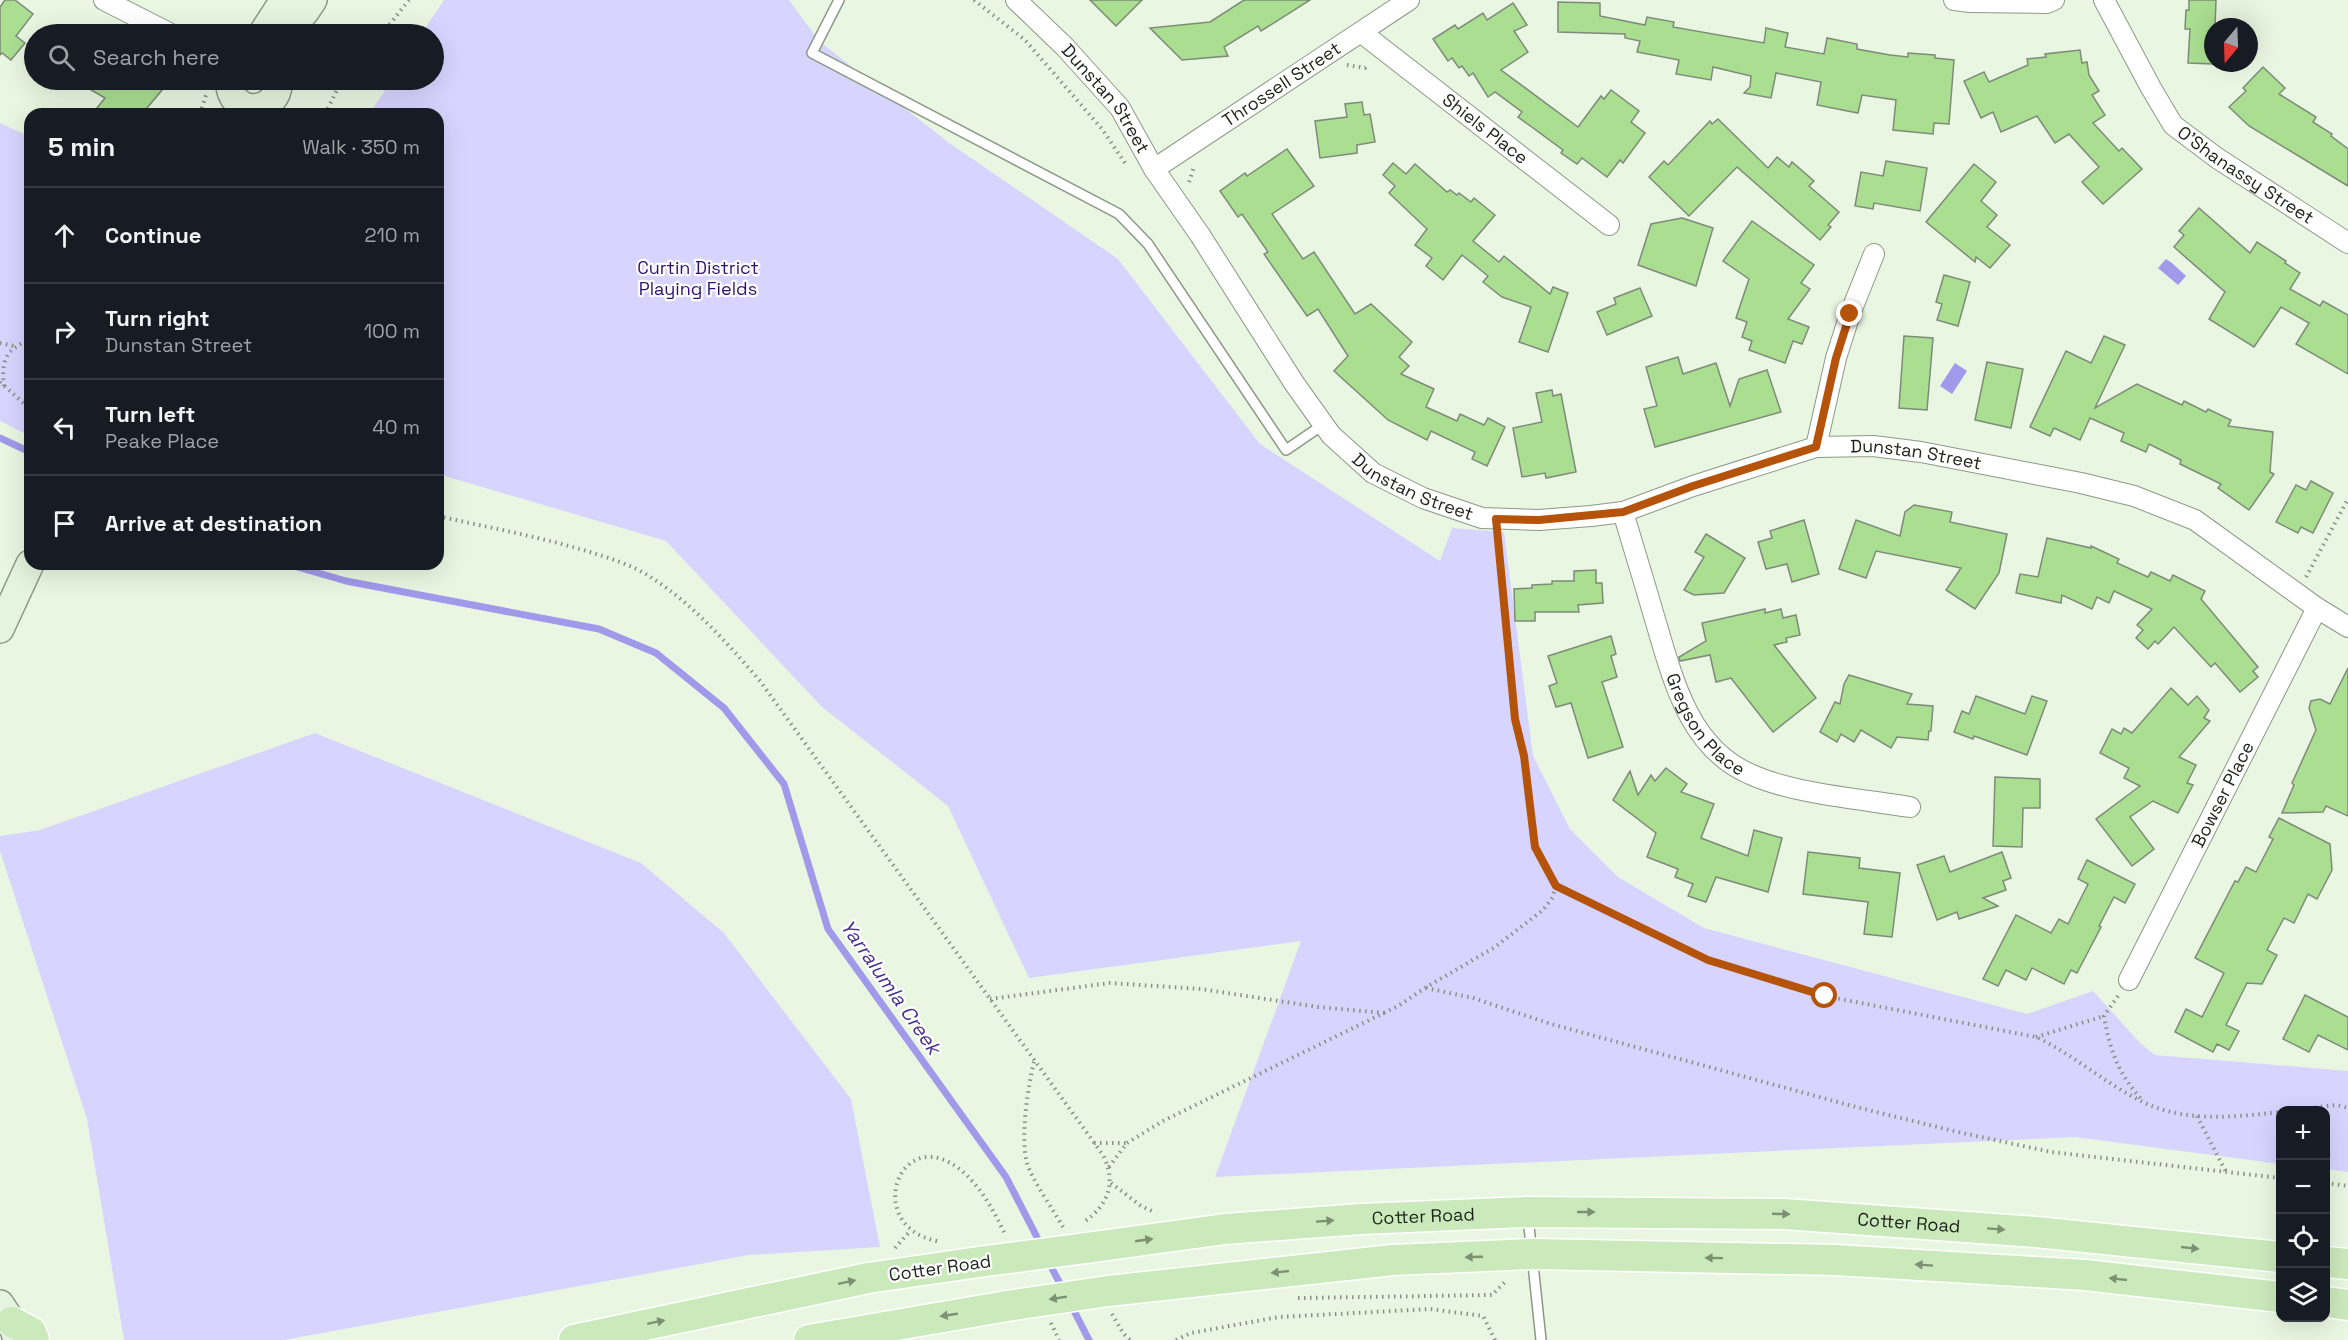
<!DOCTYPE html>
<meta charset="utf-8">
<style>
:root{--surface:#171b24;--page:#20242c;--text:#f1f3f6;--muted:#9ea1a6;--line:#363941}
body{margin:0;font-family:"Space Grotesk",sans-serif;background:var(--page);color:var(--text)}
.controls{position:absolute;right:18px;bottom:18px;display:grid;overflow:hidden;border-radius:12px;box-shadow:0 6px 24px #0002}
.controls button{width:54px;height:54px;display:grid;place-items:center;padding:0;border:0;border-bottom:2px solid var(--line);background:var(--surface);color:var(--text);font:30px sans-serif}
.compass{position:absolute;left:2204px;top:18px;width:54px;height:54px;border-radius:50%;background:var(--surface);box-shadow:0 6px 24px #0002;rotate:199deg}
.stop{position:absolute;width:18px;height:18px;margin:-14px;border:4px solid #b45309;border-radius:50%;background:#fff}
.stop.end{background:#b45309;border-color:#fff;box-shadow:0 2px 6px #0008}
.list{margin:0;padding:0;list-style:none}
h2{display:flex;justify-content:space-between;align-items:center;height:78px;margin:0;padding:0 24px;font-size:26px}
h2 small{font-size:20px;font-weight:400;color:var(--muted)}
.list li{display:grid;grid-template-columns:39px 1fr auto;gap:18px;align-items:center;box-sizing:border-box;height:96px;padding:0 24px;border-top:2px solid var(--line)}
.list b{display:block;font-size:22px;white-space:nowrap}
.list p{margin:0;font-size:20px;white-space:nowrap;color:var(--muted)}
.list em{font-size:20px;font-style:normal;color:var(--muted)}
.icon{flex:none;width:33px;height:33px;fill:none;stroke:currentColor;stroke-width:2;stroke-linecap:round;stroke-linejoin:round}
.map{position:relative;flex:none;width:2348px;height:1340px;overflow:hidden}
.search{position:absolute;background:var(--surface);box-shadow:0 6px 24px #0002;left:24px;top:24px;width:420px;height:66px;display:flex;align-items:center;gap:15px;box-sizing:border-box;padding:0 21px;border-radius:33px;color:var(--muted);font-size:22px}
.panel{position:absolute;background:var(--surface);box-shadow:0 6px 24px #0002;left:24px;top:108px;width:420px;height:462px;border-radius:18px}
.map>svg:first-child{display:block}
.green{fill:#d7d5ff}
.water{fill:#a199ea}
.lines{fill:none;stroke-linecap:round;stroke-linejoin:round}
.stream{stroke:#a199ea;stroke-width:7}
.building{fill:#aade91;stroke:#7e8b79;stroke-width:1.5}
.service-casing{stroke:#8c9986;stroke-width:12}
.minor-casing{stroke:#8c9986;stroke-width:22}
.secondary-casing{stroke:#8c9986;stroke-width:30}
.primary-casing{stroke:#fff;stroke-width:33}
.path{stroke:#879182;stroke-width:4;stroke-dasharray:1.5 4.5;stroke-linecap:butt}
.service{stroke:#fff;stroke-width:9}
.minor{stroke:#fff;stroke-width:20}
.secondary{stroke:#e5f4de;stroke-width:27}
.primary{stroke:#cbeabc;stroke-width:30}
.primary-bridge-casing{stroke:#fff;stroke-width:33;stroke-linecap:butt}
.primary-bridge{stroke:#cbeabc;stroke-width:30}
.oneway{fill:#7d9074}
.route{stroke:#b45309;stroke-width:8}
.labels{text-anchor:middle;stroke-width:4.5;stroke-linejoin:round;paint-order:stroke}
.street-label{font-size:18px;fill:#1d221b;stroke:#fff}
.park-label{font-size:18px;fill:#2e116f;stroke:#fff}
.water-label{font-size:20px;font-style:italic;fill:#463290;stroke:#fff}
</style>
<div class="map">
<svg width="2348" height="1340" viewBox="0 0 2348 1340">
<rect width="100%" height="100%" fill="#e9f7e2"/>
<g class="green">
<polygon points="444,0 789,0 819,41 948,142 1118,259 1260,444 1440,561 1452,528 1504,532 1533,756 1570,829 1618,877 1704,928 2027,1014 2093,991 2141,1044 2155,1055 2348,1071 2348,1172 2326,1169 2326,1110 2280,1110 2280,1164 2075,1137 1215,1177 1301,941 1029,978 948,806 822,707 666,541 438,474 438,114 369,114 392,80 434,80 434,34 421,34"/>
<polygon points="0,123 30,137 30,436 0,421"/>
<polygon points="315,733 641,863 724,933 851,1099 880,1247 749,1255 284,1340 124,1340 87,1119 0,851 0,836 40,830"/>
</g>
<g class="water">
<polygon points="2166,259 2172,263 2186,276 2178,285 2158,268"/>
<polygon points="1955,363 1967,371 1952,394 1940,386"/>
</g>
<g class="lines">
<g class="stream">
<polyline points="0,438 30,452"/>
<polyline points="287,564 346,581 599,629 656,653 724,708 784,784 828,929 1006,1177 1041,1245"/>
<polyline points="1048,1261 1064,1291"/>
<polyline points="1070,1303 1089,1340"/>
</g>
</g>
<g class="building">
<polygon points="5,0 15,0 33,14 16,36 25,43 11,60 2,53 0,55 0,7"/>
<polygon points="1090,0 1142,0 1116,26"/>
<polygon points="1244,0 1310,0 1261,31 1258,26 1224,47 1228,56 1182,60 1150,28 1210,22"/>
<polygon points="2189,0 2216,0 2215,27 2213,27 2213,64 2188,63 2190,29 2185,29 2186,10 2189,10"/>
<polygon points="1558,2 1600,3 1600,16 1645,25 1647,17 1674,22 1673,27 1764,43 1766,28 1788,33 1785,47 1824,54 1827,38 1857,44 1857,49 1890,55 1908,57 1908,53 1935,55 1935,58 1954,60 1949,124 1934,123 1933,134 1893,130 1896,100 1862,95 1858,113 1817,105 1821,82 1776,73 1771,98 1744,93 1750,87 1751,76 1713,67 1711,80 1676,74 1679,60 1637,52 1640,41 1625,38 1625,34 1558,32"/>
<polygon points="1513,3 1527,25 1514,31 1528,52 1501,70 1578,127 1601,96 1604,99 1611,90 1639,111 1631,122 1645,133 1623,163 1620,160 1607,177 1582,158 1577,164 1561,153 1563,150 1518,117 1522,112 1495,92 1488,97 1473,73 1469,76 1462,66 1459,68 1452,58 1448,61 1433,39 1455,25 1458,29 1483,13 1487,20"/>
<polygon points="2080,50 2082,63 2087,62 2089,75 2099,91 2092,95 2105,115 2093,123 2119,151 2122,148 2142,169 2103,204 2082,182 2099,167 2069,134 2055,143 2037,116 2001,132 1993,112 1981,118 1964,81 1984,72 1989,82 2028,65 2027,59 2046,57 2045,54"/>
<polygon points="2263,67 2285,88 2279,94 2316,117 2313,122 2332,134 2331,136 2348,149 2348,186 2249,126 2229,107 2246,91 2243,88"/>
<polygon points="74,80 150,80 162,90 142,114 92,114 105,98"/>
<polygon points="1362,102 1364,115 1370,114 1375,142 1357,145 1357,153 1320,158 1315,121 1347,117 1345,104"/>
<polygon points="1718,119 1768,168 1777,157 1789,167 1792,162 1814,181 1809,186 1839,212 1828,225 1831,227 1820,240 1737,167 1689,216 1649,177 1664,161 1668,165 1710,121 1712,124"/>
<polygon points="1287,149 1314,186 1272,214 1303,259 1314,252 1355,314 1371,304 1412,342 1399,357 1409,366 1401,374 1434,389 1426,407 1457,421 1460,414 1484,425 1488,418 1505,427 1487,466 1472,459 1475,452 1431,431 1427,440 1388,420 1334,371 1348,356 1318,309 1307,316 1264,254 1268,252 1242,214 1238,217 1220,191 1245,173 1247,176"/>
<polygon points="1886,161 1927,168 1920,211 1874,203 1873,209 1855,206 1861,172 1883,176"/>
<polygon points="1393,163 1406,174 1415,164 1447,192 1450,190 1457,195 1459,193 1471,202 1474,198 1495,215 1473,241 1499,262 1504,256 1550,294 1553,287 1568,293 1548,352 1519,342 1531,307 1502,297 1483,282 1488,276 1462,255 1443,280 1426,266 1432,258 1415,245 1427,229 1389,193 1395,186 1383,175"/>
<polygon points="1974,164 1996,182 1981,201 1997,215 1987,227 2010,245 1990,268 1976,257 1975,262 1926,222"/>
<polygon points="2199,208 2250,253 2257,242 2286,261 2285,263 2300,273 2290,289 2320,306 2323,301 2348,315 2348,374 2296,344 2309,323 2281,307 2254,347 2209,319 2225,292 2174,247 2184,235 2179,231"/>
<polygon points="1682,218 1713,228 1696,286 1638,265 1651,224"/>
<polygon points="1752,221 1814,265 1801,283 1810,289 1788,319 1809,327 1802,344 1793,341 1785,363 1749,350 1752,341 1742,337 1747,322 1736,318 1749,279 1723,261"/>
<polygon points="1944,275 1970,282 1958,326 1937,320 1942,304 1936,302"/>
<polygon points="1640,288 1652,316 1607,335 1597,312 1616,304 1614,298"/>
<polygon points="1904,336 1933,338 1927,410 1899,408"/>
<polygon points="2104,336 2125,345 2095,408 2137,384 2182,405 2184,401 2206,412 2208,409 2231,420 2228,426 2273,432 2270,472 2274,474 2249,510 2218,488 2221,484 2180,464 2181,460 2149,444 2146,452 2121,441 2124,433 2090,418 2080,440 2054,428 2050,436 2030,427 2066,351 2091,363"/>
<polygon points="1678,357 1683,374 1716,363 1730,406 1739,379 1767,370 1781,412 1655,447 1644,409 1657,406 1646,367"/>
<polygon points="1987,362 2023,369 2011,428 1975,420"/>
<polygon points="1552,390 1553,396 1561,394 1576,472 1546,478 1545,473 1522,477 1513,428 1542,422 1536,393"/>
<polygon points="2311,481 2333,493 2313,533 2301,527 2298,533 2276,522 2296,485 2306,490"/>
<polygon points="1914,505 1952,512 1950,522 2007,534 1999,573 1975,609 1946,590 1961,568 1876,551 1866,578 1839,569 1856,520 1900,536 1905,512"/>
<polygon points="1804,520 1819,574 1792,582 1787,564 1766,569 1758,542 1772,538 1770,531"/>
<polygon points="1706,534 1745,558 1724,593 1694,595 1684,590 1704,557 1695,552"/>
<polygon points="2047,538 2091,548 2091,546 2119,559 2117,563 2148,577 2151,572 2170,581 2173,575 2205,591 2201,599 2258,667 2253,671 2258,677 2240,692 2215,663 2211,667 2174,627 2158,644 2155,641 2148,649 2136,638 2143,630 2137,625 2152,609 2114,591 2109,603 2097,597 2092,609 2062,595 2061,603 2016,593 2020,574 2038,577"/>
<polygon points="1596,570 1596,583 1602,583 1603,603 1578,605 1579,612 1535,612 1535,621 1515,621 1514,589 1532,588 1532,585 1552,584 1552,581 1574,581 1574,571"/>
<polygon points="1765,609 1765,613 1781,609 1783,618 1796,615 1800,635 1786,638 1787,642 1774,645 1816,698 1773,732 1731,678 1716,682 1710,655 1680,661 1679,657 1706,641 1702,623"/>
<polygon points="1611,636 1616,654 1611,656 1617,677 1602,682 1623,747 1588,758 1571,703 1556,707 1549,686 1557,683 1548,656"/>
<polygon points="2348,668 2348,816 2326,806 2323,812 2282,813 2294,785 2292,783 2316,730 2309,708 2311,701 2320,699 2330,704"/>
<polygon points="1849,675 1912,694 1907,704 1933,706 1931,731 1929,731 1928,740 1897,737 1891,748 1861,730 1854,742 1841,734 1837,742 1820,732 1835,702 1840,704 1844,684"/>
<polygon points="2171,688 2188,705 2197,696 2209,710 2204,718 2210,721 2179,757 2196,765 2187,783 2193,785 2178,813 2153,801 2130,817 2154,849 2132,866 2096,819 2140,786 2124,778 2129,768 2100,753 2112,729 2121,734 2124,728 2132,733"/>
<polygon points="1976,696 2025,714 2032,696 2047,701 2027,755 1974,736 1973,739 1954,732 1962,711 1969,714"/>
<polygon points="1666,768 1687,784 1681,792 1714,804 1701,838 1748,856 1754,830 1782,838 1768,892 1716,877 1706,902 1688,896 1693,884 1675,877 1678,869 1647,857 1656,833 1613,800 1630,771 1638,795 1651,775 1655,781"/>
<polygon points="1995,777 2040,779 2040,808 2023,808 2022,847 1993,846"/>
<polygon points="2279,818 2330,844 2332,870 2317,899 2308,894 2294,923 2284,918 2267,950 2277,955 2262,984 2247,983 2226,1025 2239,1031 2229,1050 2217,1044 2213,1052 2175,1032 2186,1009 2202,1017 2224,973 2195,958 2235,881 2238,882 2246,867 2256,872 2273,839 2269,837"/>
<polygon points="1808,852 1860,858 1859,868 1900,873 1892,937 1864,934 1868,902 1803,894"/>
<polygon points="2002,852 2011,878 2003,881 2006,890 1983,898 1998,906 1959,919 1957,912 1937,920 1917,865 1944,856 1950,872"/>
<polygon points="2087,860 2135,884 2125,903 2114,897 2099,926 2101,927 2077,973 2071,970 2064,984 2032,968 2026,980 2006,970 1998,986 1983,979 2016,915 2051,933 2059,919 2068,924 2088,884 2078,879"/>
<polygon points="2305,995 2348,1017 2348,1050 2318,1035 2309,1052 2283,1039"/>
</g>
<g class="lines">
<g class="service-casing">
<g id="service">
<polyline points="839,0 812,53 1119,214 1148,244 1286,450 1324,424"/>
<polyline points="1528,1217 1541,1340"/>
</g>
</g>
<g class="minor-casing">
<g id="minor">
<polyline points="104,0 171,34"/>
<path id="s1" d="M 1016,0 L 1065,47 L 1120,108 L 1154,169 L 1200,235 L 1294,383 L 1331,435 L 1373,473 L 1423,498 L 1482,518 L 1539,520 L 1591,516 L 1623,512 L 1693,486 L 1816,447 L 1873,446 L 1921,452 L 2081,483 L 2134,496 L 2195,520 L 2317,608 L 2348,627"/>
<polyline points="1954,0 1970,2 2047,3 2054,0"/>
<path id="s2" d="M 2104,0 L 2151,88 L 2173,125 L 2217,158 L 2348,243"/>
<path id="s3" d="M 1362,33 L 1609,225"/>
<path id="s4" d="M 1154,169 L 1409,0"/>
<polyline points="1816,447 1836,358 1850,314 1874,254"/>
<path id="s5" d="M 1623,512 C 1633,546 1644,581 1654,616 C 1672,675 1687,747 1750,774 C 1793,794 1862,799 1910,807"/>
<path id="s6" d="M 2129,980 L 2317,608"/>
</g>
</g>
<g class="secondary-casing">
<g id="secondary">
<polyline points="262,34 284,0"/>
<polyline points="285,34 305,12 313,0"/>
<path d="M 230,80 C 227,118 281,116 278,80"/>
<polyline points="0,629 30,564"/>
<polyline points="0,1304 12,1322 17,1340"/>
</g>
</g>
<g class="primary-casing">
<g id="primary">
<path id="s7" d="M 1086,1248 L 1225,1229 L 1361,1219 L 1527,1212 L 1784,1214 L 2036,1232 L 2280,1257"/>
<polyline points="2326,1262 2348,1264"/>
<polyline points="1108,1291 1393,1260 1533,1254 1836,1260 2085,1275 2280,1297"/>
<polyline points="2326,1302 2348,1305"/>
<polyline points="12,1322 31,1332 34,1340"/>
<polyline points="574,1340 868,1278 986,1261"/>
<polyline points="809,1340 1007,1306"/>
</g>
</g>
<g class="path">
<polyline points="974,0 1025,40 1102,129 1127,166"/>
<polyline points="382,34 409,0"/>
<polyline points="1347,65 1365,68 1369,65"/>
<polyline points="200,114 206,95"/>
<polyline points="325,114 342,80"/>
<polyline points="1189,182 1194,167"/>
<polyline points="0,343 14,346"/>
<polyline points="0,382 30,409"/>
<path d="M 4,386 C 1,360 6,349 30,340"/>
<path d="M 438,516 C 490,528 542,537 593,553 C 612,559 635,566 652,578 C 694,605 727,643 760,681 L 1103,1155 C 1117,1183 1108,1205 1084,1222"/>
<polyline points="2306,577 2348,499"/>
<path d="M 1555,886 L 1708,960 L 1825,996 L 2036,1037 C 2074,1055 2106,1084 2143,1102 C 2186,1123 2235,1117 2280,1112"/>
<polyline points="1426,988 1473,998 1551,1024 1856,1107 1958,1132 2051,1152 2280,1178"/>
<path d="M 2118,996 L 2104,1016 C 2110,1051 2118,1073 2142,1100"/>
<polyline points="990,999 1110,983 1201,989 1318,1007 1385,1013"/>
<polyline points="2036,1037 2104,1016"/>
<path d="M 1034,1062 C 1028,1086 1020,1138 1027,1163 C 1031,1178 1054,1211 1063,1227"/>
<polyline points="2291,1110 2337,1105 2348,1108"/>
<polyline points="2197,1116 2226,1172"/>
<polyline points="1094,1143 1126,1143"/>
<polyline points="1109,1167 1127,1143 1163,1121 1398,1006 1425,988 1495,947 1543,910 1553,897 1555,886 1535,847 1524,756 1515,719 1498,537"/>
<polyline points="1111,1183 1141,1206 1154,1212"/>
<polyline points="2326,1183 2348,1186"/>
<path d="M 937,1241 C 856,1225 906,1105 974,1183 C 987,1198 996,1216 1005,1234"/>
<polyline points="895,1248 911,1230"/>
<polyline points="1298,1298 1492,1295 1507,1280"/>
<polyline points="1112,1314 1123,1333 1130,1340"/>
<polyline points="1051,1323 1059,1340"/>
<polyline points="1176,1340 1191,1333 1279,1317 1430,1309 1483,1316 1495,1340"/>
</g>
<use href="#service" class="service"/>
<use href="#minor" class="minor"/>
<use href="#secondary" class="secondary"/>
<use href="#primary" class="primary"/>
<g class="primary-bridge-casing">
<g id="primary-bridge">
<polyline points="986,1261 1086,1248"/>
<polyline points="1007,1306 1108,1291"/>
</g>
</g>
<use href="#primary-bridge" class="primary-bridge"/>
</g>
<defs><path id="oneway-solid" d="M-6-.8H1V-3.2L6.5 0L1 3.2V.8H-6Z" transform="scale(1.5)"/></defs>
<g class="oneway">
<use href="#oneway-solid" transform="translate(1586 1212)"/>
<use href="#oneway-solid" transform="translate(1781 1214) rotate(2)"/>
<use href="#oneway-solid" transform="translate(1325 1221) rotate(-4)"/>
<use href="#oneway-solid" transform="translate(1996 1229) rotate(4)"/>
<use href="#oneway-solid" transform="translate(1144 1240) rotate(-8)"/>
<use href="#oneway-solid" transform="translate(2190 1248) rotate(6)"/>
<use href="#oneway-solid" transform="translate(1474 1257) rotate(178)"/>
<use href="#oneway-solid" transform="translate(1714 1258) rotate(-179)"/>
<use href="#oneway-solid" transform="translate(1924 1265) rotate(-176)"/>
<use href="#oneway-solid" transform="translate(1280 1272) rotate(174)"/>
<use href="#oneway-solid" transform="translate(2118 1279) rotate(-174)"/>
<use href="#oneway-solid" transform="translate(847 1282) rotate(-12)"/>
<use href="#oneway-solid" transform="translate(1058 1298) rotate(171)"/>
<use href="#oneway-solid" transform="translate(949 1315) rotate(171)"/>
<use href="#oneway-solid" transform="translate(656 1322) rotate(-12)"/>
</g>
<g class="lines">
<polyline class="route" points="1825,996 1708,960 1556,886 1535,847 1524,756 1515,719 1496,519 1539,520 1623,512 1693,486 1816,447 1836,358 1850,314"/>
</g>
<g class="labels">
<g class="street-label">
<text dy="6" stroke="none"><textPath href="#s4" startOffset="153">Throssell Street</textPath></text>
<text dy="6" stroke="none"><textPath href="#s1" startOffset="134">Dunstan Street</textPath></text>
<text dy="6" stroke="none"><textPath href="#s3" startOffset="156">Shiels Place</textPath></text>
<text dy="6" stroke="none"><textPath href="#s2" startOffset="231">O'Shanassy Street</textPath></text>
<text dy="6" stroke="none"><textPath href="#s1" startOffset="1160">Dunstan Street</textPath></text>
<text dy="6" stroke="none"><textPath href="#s1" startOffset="638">Dunstan Street</textPath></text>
<text dy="6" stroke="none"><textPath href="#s5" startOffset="231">Gregson Place</textPath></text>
<text dy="6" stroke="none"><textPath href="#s6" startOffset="208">Bowser Place</textPath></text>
<text dy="6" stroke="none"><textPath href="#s7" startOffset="339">Cotter Road</textPath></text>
<text dy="6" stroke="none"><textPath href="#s7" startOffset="825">Cotter Road</textPath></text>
<text transform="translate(940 1268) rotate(-8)" y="6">Cotter Road</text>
</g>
<g class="park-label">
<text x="698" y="274">Curtin District<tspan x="698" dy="21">Playing Fields</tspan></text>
</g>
<g class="water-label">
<text transform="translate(891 987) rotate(55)" y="7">Yarralumla Creek</text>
</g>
</g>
</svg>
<div class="controls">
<button>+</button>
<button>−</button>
<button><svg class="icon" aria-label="locate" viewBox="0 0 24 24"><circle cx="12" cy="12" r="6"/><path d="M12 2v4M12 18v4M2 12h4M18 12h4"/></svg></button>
<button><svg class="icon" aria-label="layers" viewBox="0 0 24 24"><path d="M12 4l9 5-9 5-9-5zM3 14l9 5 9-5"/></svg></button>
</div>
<svg class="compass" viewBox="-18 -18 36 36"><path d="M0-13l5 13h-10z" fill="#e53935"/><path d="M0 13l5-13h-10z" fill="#9ea1a6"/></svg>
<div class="stop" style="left:1825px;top:996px"></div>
<div class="stop end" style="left:1850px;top:314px"></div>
<div class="search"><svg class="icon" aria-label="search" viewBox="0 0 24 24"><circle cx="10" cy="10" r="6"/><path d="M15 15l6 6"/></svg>Search here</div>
<section class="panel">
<h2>5 min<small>Walk · 350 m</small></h2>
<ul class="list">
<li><svg class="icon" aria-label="ahead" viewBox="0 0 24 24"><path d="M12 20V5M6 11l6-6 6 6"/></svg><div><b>Continue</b></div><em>210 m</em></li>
<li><svg class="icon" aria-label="right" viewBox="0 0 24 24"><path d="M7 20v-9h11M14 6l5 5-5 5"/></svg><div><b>Turn right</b><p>Dunstan Street</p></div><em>100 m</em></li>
<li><svg class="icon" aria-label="left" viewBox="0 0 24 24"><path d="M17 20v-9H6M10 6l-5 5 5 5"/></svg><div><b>Turn left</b><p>Peake Place</p></div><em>40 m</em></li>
<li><svg class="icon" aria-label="arrive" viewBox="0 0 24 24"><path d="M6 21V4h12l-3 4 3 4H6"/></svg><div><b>Arrive at destination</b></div></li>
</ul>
</section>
</div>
